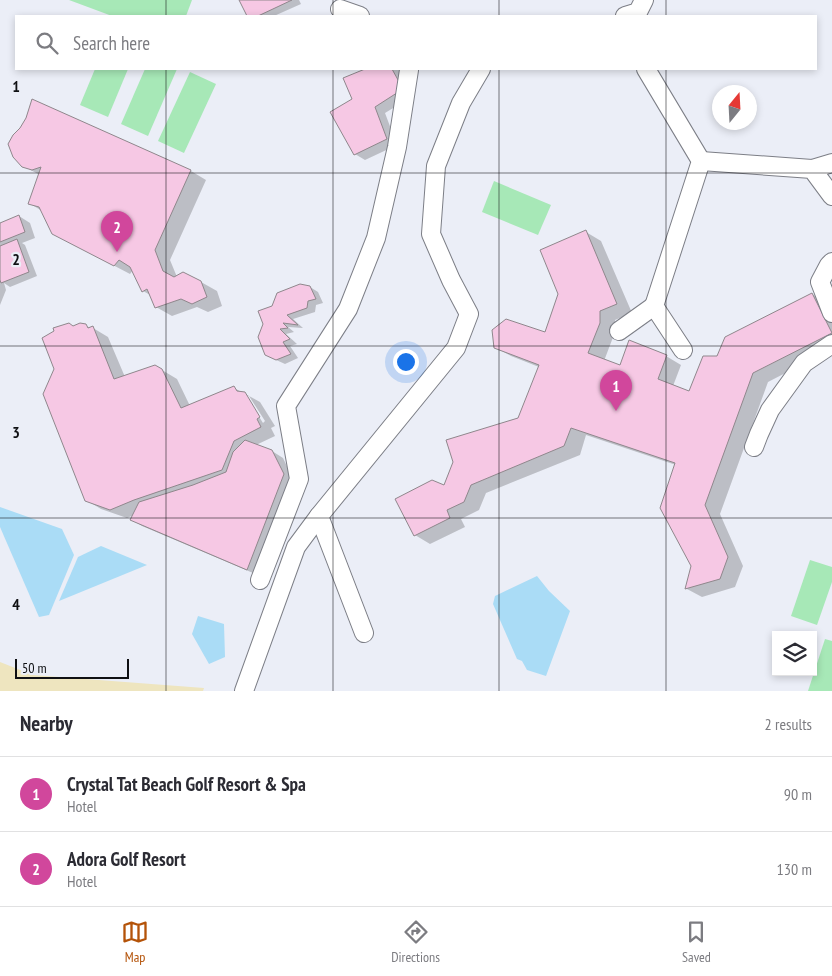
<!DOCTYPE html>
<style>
:root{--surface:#fff;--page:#f7f7f7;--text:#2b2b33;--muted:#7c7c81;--line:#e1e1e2;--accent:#b45309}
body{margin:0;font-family:"PT Sans Narrow",sans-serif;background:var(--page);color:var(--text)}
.controls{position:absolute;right:15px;bottom:15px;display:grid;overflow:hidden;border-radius:0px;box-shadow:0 2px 8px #0003}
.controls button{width:45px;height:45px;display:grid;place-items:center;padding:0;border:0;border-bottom:1px solid var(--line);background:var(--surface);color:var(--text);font:25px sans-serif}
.compass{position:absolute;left:712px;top:85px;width:45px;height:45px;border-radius:50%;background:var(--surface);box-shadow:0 2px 8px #0003;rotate:18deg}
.scale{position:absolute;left:15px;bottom:12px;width:114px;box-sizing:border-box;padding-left:5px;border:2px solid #0f1013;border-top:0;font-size:14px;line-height:18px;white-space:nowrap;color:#0f1013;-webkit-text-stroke:4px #ebeef7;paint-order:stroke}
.you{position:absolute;left:405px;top:361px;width:18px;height:18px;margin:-12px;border:4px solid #fff;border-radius:50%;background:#1a73e8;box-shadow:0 0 0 8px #1a73e833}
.badge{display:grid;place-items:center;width:32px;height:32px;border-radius:50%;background:var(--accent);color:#fff;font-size:16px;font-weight:700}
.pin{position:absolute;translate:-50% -41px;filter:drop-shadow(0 1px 2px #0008)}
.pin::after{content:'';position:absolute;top:26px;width:18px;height:15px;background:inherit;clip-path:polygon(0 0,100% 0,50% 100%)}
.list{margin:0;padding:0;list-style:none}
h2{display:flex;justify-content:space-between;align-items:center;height:65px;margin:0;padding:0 20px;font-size:21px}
h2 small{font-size:16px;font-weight:400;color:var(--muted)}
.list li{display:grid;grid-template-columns:32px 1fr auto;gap:15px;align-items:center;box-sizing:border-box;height:75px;padding:0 20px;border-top:1px solid var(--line)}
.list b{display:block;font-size:19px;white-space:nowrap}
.list p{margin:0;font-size:16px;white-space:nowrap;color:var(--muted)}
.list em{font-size:16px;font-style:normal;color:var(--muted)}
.icon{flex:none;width:28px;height:28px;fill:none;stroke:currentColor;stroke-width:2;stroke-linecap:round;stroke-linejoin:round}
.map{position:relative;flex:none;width:832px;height:691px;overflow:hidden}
.search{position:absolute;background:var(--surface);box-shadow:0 2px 8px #0003;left:15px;right:15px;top:15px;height:55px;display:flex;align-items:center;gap:12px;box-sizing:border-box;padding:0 18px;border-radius:0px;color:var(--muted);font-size:19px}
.sheet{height:215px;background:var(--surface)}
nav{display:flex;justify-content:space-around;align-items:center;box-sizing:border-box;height:70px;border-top:1px solid var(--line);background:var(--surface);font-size:14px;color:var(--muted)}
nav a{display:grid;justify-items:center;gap:2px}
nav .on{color:var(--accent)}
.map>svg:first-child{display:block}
.green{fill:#a7e8b7}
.sand{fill:#eee5bf}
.water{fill:#aadcf6}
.shadow{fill:#0003;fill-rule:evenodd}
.building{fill:#f6c8e4;stroke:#8f878c}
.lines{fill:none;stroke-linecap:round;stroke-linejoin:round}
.minor-casing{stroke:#7c7e86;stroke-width:20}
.minor{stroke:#fff;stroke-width:18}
.grid{fill:none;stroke:#0f1013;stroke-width:1;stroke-opacity:0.55}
.grid-label{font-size:16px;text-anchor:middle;font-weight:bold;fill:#0f1013;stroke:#ebeef7;stroke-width:4.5;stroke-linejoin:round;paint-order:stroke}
</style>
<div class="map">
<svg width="832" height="691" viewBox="0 0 832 691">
<rect width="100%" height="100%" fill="#ebeef7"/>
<g class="green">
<polygon points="69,0 192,0 186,16 112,16"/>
<polygon points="95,69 128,69 108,117 80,105"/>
<polygon points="145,69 177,69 148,136 121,124"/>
<polygon points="190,72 216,84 184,153 158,141"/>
<polygon points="494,181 551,205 538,235 482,212"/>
<polygon points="810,560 832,567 832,582 817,625 791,616"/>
<polygon points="825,639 832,641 832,691 808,691"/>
</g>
<polygon class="sand" points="0,662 33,675 204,688 203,691 0,691"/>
<g class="water">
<polygon points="0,507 62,529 74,555 49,615 39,617 0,527"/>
<polygon points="101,546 147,565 59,601 78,557"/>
<polygon points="537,576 549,591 570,611 546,676 527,670 522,661 517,659 493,604 495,596"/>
<polygon points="198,616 224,624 225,657 209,664 192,634"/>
</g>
<g class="shadow">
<polygon points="241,0 299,0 301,4 274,16 248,16"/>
<polygon points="369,69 399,69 413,96 385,113 397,145 365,160 355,154 354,100 345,79"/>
<polygon points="33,101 191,171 206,180 170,260 177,277 201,282 217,291 222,306 208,312 197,307 172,316 156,307 152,296 143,291 133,270 130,274 69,242 42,211 29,203 40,175 23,166 21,129 27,119"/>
<polygon points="19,216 30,223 35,238 22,243 25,245 37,276 10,287 4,283 6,290 0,305 0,225"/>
<polygon points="586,232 601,241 632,313 615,320 615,332 604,361 620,367 666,356 681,365 673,386 690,392 718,358 812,294 827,303 832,313 832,349 768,382 720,514 743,566 735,587 702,597 687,589 692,566 676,465 586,435 580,455 486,493 479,510 461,519 465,527 430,544 415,535 445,486 519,419 539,367 511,356 495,347 546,333"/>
<polygon points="310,287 318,292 323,303 316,305 315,312 293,319 303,328 288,327 294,332 286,334 297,344 290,346 298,358 285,364 274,359 266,354 272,307"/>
<path d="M 86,326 L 91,328 L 93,328 L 108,337 L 125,377 L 162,370 L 177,379 L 190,406 L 234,388 L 260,402 L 275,426 L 271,428 L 275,436 L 256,445 L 272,451 L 283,458 L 294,481 L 258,575 L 142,526 L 132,520 L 134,515 L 127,518 L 101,509 L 86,500 L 74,327 ZM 246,396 L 249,396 L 265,421 L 263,423 Z"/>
</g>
<g class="building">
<polygon points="239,0 292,0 258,16 247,16"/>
<polygon points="365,69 392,69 403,89 375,107 387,139 354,155 330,112 352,99 343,78"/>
<polygon points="32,99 191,170 155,250 163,271 174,277 183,272 201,281 207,297 192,304 181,299 155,308 147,289 142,292 130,267 119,260 114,266 52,234 39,207 28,204 41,167 32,170 22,167 13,157 8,144 13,135 20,128 26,118"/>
<polygon points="19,215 25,232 0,242 0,223"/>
<polygon points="586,230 617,304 600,311 600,323 588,353 620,365 629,340 667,355 658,379 689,391 703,356 717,356 725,337 812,293 832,333 753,373 705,505 728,557 720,579 685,589 691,566 660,508 675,463 571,428 564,446 471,485 464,502 447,510 450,518 414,536 395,499 432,480 444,485 453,462 446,440 518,418 539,365 494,348 492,330 506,319 545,332 558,294 540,250"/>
<polygon points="17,239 29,272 1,283 0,280 0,246"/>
<polygon points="300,284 310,286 316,299 308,301 307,308 287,315 298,325 283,323 288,328 280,329 290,339 283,342 291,354 276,360 265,355 258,337 263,324 258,311 272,306 277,293"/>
<polygon points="69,323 73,326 80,323 86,324 88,328 93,326 114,379 155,365 162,369 181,408 234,386 237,391 245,392 260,417 257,419 261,427 234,441 222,470 134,500 110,510 85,501 43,394 54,369 42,338 54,331 53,328"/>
<polygon points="245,440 272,450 284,474 247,570 130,520 139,502 193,485 226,472 233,452"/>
</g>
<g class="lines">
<g class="minor-casing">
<g id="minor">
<polyline points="340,9 360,16"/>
<polyline points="625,16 638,12 644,0"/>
<polyline points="646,69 701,161 654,306 683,350"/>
<polyline points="701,161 812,169 832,196"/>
<polyline points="812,169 832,163"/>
<polyline points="832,262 829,265 820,282 832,313"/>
<polyline points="619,331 654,306"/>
<polyline points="754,447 759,434 770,410 804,363 832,344"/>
<polyline points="260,580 299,479 286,406 348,309 376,238 397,147 409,70 409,69"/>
<polyline points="364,633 319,516 456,348 469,314 451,280 431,234 436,166 461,103 481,69"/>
<polyline points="244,691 296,547 319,516"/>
</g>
</g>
<use href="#minor" class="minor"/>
</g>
<path class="grid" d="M 166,0 L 166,16M 333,0 L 333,16M 499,0 L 499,16M 666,0 L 666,16M 166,69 L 166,691M 333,69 L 333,691M 499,69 L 499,691M 666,69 L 666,691M 0,173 L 832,173M 0,346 L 832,346M 0,518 L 832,518"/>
<g class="grid-label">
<text x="16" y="92">1</text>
<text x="16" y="265">2</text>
<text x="16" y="438">3</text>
<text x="16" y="610">4</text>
</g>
</svg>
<div class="controls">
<button><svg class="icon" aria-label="layers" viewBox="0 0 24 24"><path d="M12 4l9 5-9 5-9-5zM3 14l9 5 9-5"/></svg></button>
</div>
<svg class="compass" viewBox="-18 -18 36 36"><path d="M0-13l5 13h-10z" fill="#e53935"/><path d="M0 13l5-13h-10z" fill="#7c7c81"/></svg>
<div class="scale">50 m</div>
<div class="you"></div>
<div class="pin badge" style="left:616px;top:411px;background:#d1479c">1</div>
<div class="pin badge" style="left:117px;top:252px;background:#d1479c">2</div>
<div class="search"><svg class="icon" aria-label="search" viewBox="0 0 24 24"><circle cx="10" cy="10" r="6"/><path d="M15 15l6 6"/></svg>Search here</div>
</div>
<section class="sheet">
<h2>Nearby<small>2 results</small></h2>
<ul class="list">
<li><span class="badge" style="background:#d1479c">1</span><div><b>Crystal Tat Beach Golf Resort &amp; Spa</b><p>Hotel</p></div><em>90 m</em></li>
<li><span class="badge" style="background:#d1479c">2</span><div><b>Adora Golf Resort</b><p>Hotel</p></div><em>130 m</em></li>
</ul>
</section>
<nav>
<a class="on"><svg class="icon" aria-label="map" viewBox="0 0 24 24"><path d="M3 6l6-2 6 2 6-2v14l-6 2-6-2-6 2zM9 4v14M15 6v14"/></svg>Map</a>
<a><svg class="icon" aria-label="directions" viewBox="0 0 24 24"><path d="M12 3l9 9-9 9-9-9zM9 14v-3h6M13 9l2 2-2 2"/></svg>Directions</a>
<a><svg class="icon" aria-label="saved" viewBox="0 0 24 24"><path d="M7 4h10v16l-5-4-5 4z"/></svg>Saved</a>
</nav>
